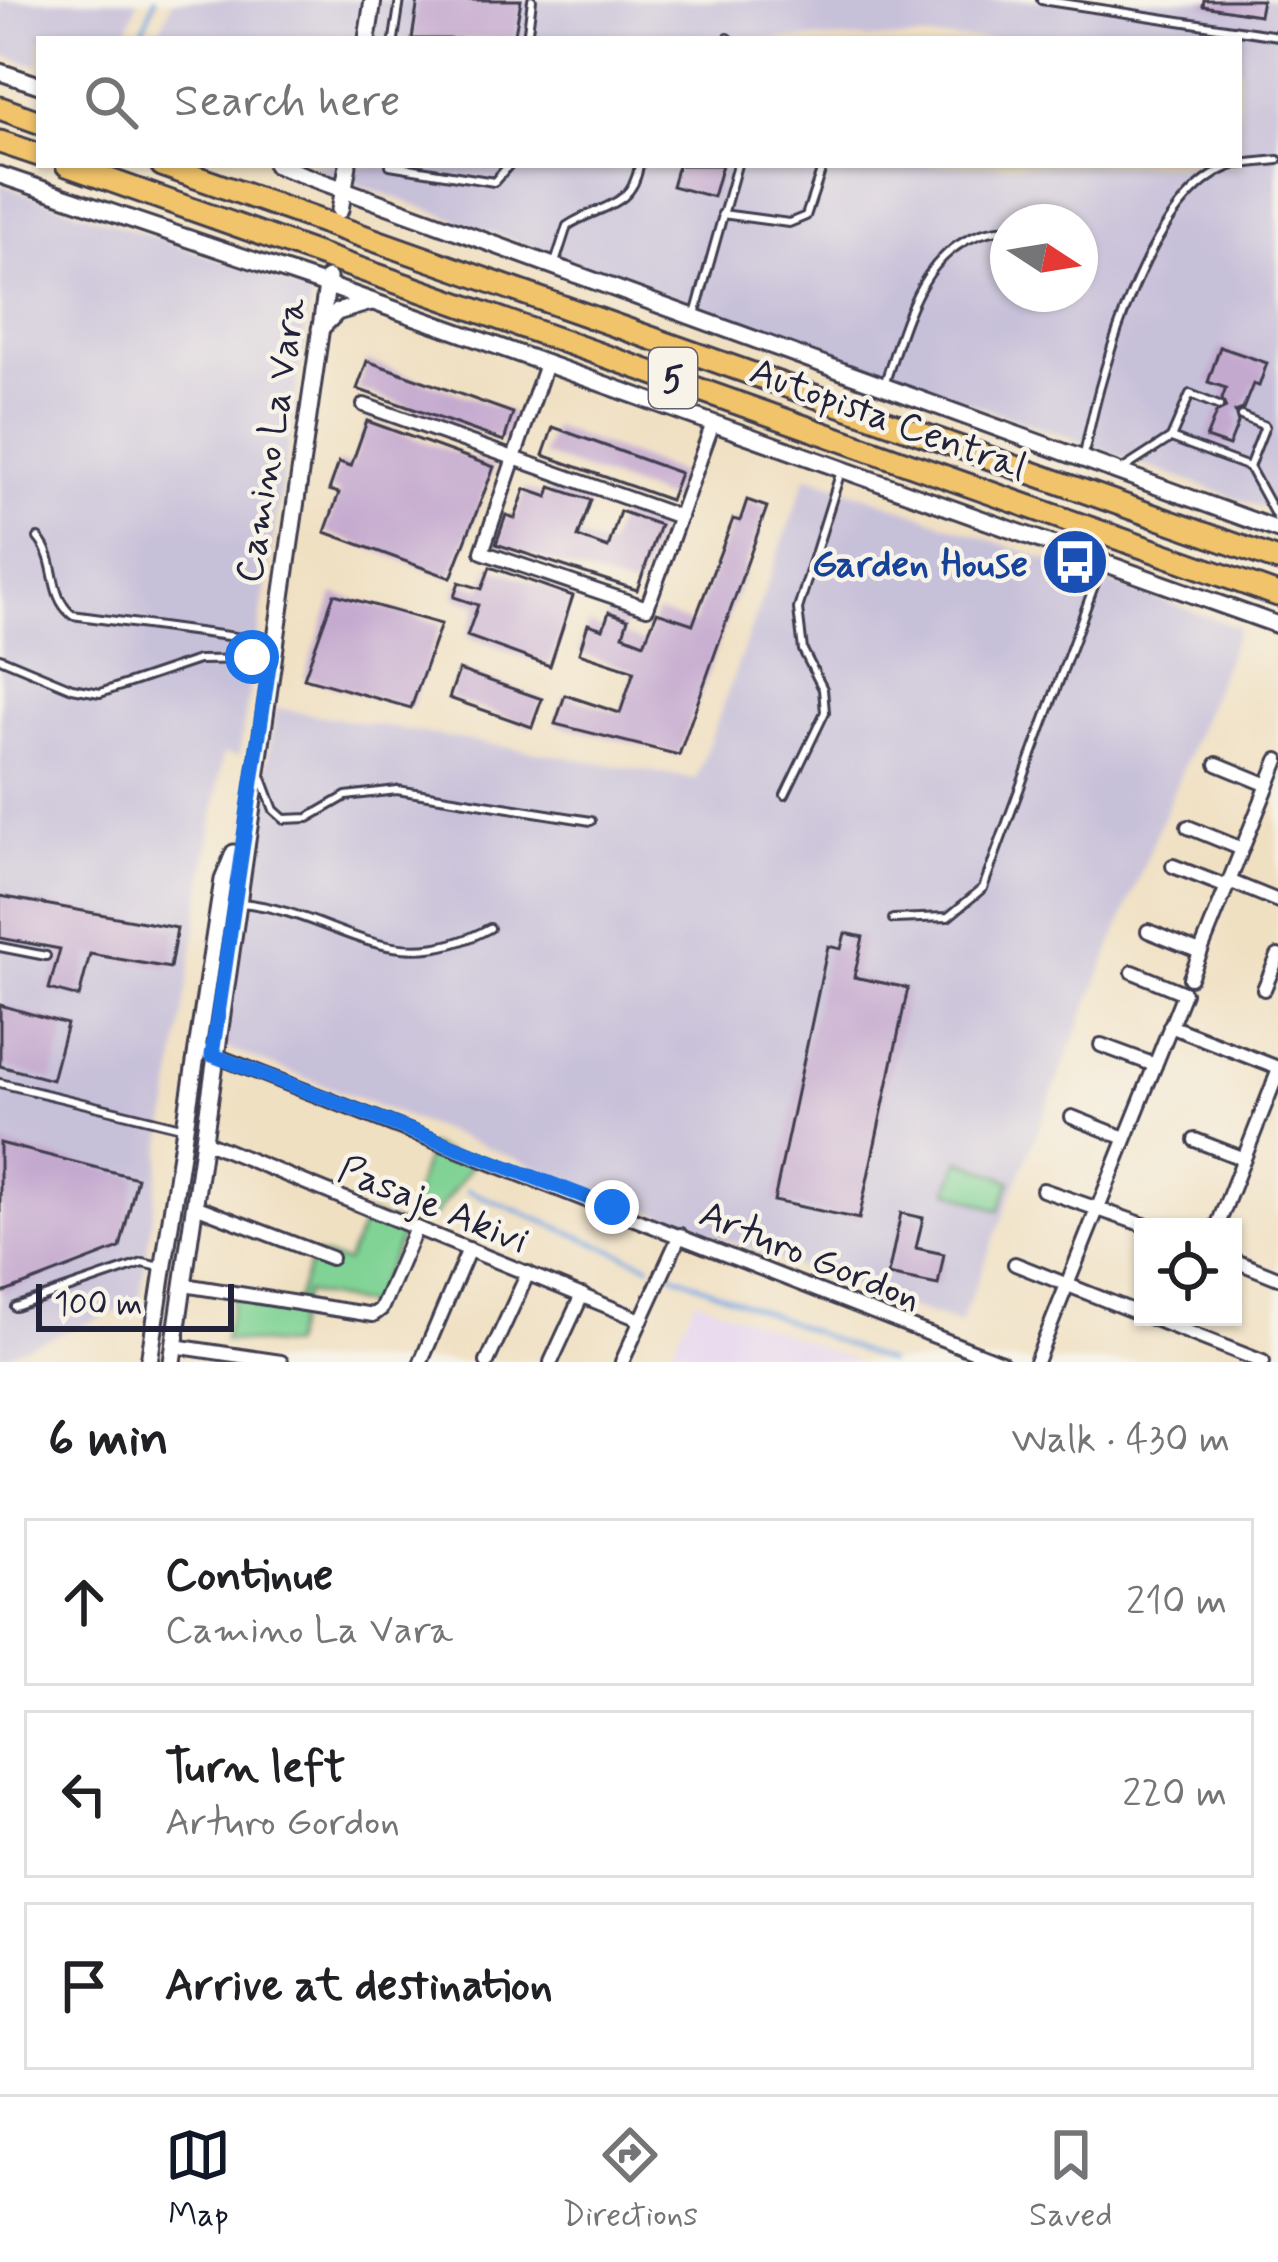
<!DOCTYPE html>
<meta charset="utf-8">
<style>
:root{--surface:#fff;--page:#f6f6f6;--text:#202124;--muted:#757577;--line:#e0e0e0;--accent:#111827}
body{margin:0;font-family:Mynerve,sans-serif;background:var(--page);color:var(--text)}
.controls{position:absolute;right:36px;bottom:36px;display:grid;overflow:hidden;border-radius:0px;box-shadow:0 3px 9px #0004}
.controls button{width:108px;height:108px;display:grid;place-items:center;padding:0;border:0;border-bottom:3px solid var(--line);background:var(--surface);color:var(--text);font:60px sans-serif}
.compass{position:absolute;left:990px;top:204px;width:108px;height:108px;border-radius:50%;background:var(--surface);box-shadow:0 3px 9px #0004;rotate:102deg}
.scale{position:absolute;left:36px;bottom:30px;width:198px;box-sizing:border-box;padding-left:12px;border:6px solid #22223b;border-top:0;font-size:33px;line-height:42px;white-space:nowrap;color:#22223b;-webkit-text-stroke:9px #f7f3e8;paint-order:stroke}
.stop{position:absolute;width:36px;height:36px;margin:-27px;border:9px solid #1a73e8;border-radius:50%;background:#fff}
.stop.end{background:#1a73e8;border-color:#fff;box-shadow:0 3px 12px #0008}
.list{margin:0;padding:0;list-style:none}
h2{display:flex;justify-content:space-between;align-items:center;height:156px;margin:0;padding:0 48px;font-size:51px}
h2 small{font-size:39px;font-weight:400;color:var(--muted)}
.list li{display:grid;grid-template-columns:78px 1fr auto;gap:36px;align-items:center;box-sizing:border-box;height:168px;margin:0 24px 24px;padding:0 24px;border:3px solid var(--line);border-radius:0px}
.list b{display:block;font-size:45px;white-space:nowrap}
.list p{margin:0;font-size:39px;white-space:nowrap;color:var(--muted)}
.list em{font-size:39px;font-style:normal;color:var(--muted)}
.icon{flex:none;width:66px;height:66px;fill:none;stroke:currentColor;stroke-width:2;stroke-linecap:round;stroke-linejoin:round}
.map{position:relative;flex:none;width:1278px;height:1362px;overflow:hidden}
.search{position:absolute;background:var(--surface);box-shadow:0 3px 9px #0004;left:36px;right:36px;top:36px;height:132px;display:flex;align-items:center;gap:30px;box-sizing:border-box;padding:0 42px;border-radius:0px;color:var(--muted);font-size:45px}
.sheet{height:732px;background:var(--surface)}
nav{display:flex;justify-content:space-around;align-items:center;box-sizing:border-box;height:168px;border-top:3px solid var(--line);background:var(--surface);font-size:33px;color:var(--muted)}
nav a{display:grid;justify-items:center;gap:6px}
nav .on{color:var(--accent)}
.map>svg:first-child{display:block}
.built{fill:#e5d3f1}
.industrial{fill:#c7c0d9;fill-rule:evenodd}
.green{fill:#80d395;stroke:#517a68;stroke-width:3}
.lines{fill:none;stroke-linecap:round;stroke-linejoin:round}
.stream{stroke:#76a6e0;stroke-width:4.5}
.building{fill:#c4a9cf}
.service-casing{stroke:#413e4f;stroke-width:12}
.minor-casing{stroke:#413e4f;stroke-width:18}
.tertiary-casing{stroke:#413e4f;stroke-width:21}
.motorway-casing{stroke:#413e4f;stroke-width:27}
.service{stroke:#fff;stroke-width:6}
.minor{stroke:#fff;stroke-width:12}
.tertiary{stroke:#fff;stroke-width:15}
.motorway{stroke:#f1c36a;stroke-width:21}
.route{stroke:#1a73e8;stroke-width:15}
.labels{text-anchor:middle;stroke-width:9;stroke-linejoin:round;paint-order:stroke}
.shield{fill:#f7f3e8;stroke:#62616f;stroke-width:3}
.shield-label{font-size:36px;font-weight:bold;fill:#22223b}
.street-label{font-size:39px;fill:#22223b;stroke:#f7f3e8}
.transit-label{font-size:39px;font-weight:bold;fill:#164399;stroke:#f7f3e8;text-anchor:end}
</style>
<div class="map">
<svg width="1278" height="1362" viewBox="0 0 1278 1362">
<rect width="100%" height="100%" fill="#f7f3e8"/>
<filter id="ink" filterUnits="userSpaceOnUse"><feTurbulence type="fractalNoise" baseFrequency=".00833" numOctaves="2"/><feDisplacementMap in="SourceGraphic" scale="24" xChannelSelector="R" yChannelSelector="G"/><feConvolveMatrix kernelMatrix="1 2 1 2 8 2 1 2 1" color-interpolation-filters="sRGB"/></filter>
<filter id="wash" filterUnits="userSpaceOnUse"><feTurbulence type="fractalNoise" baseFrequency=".004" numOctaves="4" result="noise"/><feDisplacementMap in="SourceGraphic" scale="48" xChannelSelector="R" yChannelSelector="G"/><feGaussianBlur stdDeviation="2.7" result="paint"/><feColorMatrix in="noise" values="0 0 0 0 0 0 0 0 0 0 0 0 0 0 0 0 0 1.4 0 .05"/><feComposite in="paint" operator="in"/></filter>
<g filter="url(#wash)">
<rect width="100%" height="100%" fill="#f0e0c2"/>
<polygon class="built" points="695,1299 858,1362 666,1362"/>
<g class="industrial">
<polygon points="0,0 138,0 124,39 39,39 39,66 0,54"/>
<path d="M 173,0 L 1278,0 L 1278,513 L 303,165 L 1239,165 L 1239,39 L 156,39 ZM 1008,222 L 1080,222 L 1080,294 L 1008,294 Z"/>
<polygon points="0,184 312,292 239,756 223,753 139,1303 0,1357"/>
<polygon points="807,475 1239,628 960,1324 855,1289 219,1045 276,708 696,779"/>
</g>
<g class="green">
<polygon points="429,1145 473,1164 434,1217 410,1208"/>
<polygon points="960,1160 1011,1181 999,1211 948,1190"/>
<polygon points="368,1214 406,1226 370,1305 305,1293 290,1346 224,1340 234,1296 295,1303 313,1254 346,1262"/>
</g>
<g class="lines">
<g class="stream">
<polyline points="139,39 155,0"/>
<polyline points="467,1190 649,1265"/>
<polyline points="670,1273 887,1362"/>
</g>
</g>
<g id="blocks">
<g class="building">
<polygon points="418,0 521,0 514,39 412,39"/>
<polygon points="1204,0 1262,0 1259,15 1203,6"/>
<polygon points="678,165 722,165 713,197 672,186"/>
<polygon points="1220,347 1267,363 1259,386 1253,384 1243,409 1235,412 1238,423 1229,446 1206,438 1216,413 1226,408 1222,399 1226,388 1208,382"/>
<polygon points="367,361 513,413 504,441 357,389"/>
<polygon points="367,421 494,467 451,578 325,532 339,493 329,490 339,462 351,466"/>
<polygon points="553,427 680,473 670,500 543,455"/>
<polygon points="551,487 591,500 578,537 608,548 620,511 660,525 637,590 496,544 506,515 515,518 525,489 548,497"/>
<polygon points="747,500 767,507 679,755 555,724 565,695 620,713 634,671 579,653 588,624 603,629 609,612 628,619 623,635 644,643 657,612 693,624 733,519 740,521"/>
<polygon points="490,567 573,596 550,666 467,636 478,605 454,597 459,582 482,589"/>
<polygon points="334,594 441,624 411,708 304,678"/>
<polygon points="459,670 542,699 532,727 449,698"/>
<polygon points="0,896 177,928 170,968 90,954 79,997 49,989 60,949 0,938"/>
<polygon points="845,933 863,937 854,977 908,988 859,1219 774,1201 828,946 841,949"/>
<polygon points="0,1005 67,1024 52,1080 0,1066"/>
<polygon points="0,1143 137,1178 120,1248 0,1294"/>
<polygon points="901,1213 923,1218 916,1248 944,1254 938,1285 888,1275"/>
</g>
</g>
</g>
<g filter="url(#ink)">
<use href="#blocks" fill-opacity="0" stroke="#413e4f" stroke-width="3"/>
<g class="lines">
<g class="service-casing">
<g id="service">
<polyline points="1041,0 1278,36"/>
<polyline points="728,38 729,39"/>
<polyline points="394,39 400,0"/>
<polyline points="527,39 532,0"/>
<polyline points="1239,164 1278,160"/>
<polyline points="390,165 494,182 509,165"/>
<polyline points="722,214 789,223 806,216 823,165"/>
<path d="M 555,263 L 567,226 C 598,205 633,209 639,165"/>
<polyline points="695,315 737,165"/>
<path d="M 885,382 C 907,316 925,234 1008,229"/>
<polyline points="1241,416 1265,426 1249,467"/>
<polyline points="1171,438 1190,394 1219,406"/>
<path d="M 1084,455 C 1100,375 1148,193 1234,165"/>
<polyline points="1123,469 1171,438 1249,467 1278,520"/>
<path d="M 38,538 C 59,562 47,594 72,615 L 272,642"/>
<polyline points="0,658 72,688 100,693 198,660 270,659"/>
<polyline points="260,773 274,810 284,819 308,818 346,796 397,790 591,821"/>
<polyline points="785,795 825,712 823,689 803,650 798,609 841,471"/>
<path d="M 242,903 C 338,913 389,983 490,928"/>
<polyline points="893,919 948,917 983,888 1102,564"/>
<polyline points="0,947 46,956"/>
<polyline points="0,1083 181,1127"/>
<polyline points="15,1307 143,1263 160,1267"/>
</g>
</g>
<g class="minor-casing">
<g id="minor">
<polyline points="546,364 482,552 647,608 713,423"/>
<polyline points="364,405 680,517"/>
<polyline points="1217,764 1268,785"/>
<polyline points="1188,827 1242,849"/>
<polyline points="1173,866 1227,887"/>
<polyline points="1229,881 1278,901"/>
<polyline points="1148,931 1200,952"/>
<polyline points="1190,978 1278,760"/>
<polyline points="1264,989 1278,956"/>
<polyline points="1170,1026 1278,1068"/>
<polyline points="1101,1045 1155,1065"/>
<polyline points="196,1048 1001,1362"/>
<polyline points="1072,1117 1125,1138"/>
<polyline points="1195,1140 1244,1159"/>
<polyline points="204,1141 641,1320"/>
<polyline points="1043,1190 1150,1227"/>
<polyline points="195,1206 331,1258"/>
<polyline points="1217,1227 1278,1072"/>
<polyline points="1233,1260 1278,1278"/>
<polyline points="1015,1264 1143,1315"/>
<polyline points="184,1285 373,1315 381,1309 416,1228"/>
<polyline points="1149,1317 1263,1362"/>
<polyline points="174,1346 281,1362"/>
<polyline points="421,1362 469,1249"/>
<polyline points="487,1362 528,1273"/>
<polyline points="551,1362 582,1295"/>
<polyline points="622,1362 680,1235"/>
<polyline points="1036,1362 1184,993 1133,972"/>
</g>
</g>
<g class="tertiary-casing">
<g id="tertiary">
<polyline points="367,39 373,0"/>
<polyline points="0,72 39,85"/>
<polyline points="276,165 1278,530"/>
<polyline points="0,175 326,285 1278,625"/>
<polyline points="340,210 348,165"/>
<polyline points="320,329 337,312 371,302"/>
<polyline points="149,1362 223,880 234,853"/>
<polyline points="172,1362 328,278"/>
</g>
</g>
<g class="motorway-casing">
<g id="motorway">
<polyline points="0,108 39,122"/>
<polyline points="0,142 39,155"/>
<polyline points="67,165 1278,595"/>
<polyline points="162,165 1278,560"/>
</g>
</g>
<use href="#service" class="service"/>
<use href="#minor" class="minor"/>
<use href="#tertiary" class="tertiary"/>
<use href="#motorway" class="motorway"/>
</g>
</g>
<g class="lines" filter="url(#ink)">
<polyline class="route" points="252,657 270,659 212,1055 612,1207"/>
</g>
<defs>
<g id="bus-disc" transform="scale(3.45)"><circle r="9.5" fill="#1a4fb4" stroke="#f7f3e8"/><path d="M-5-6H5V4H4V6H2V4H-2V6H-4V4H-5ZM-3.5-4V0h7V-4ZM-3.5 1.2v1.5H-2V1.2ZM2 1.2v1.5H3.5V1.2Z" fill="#fff"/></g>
</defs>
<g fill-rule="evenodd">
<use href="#bus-disc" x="1075" y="562"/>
</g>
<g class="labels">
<rect class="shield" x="649" y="348" width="48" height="60" rx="9"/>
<g class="shield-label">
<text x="673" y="391">5</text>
</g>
<g class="street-label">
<text transform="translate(889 417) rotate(20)" y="14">Autopista Central</text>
<text transform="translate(269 440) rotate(-81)" y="14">Camino La Vara</text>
<text transform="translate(434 1203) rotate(22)" y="14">Pasaje Akivi</text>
<text transform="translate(811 1254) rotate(22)" y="14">Arturo Gordon</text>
</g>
<g class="transit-label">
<text x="1028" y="576">Garden House</text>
</g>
</g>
</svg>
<div class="controls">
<button><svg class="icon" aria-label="locate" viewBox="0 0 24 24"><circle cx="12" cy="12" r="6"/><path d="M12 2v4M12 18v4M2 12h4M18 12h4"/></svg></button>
</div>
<svg class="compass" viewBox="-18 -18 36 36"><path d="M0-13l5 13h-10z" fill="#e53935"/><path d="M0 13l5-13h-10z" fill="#757577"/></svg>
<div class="scale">100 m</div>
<div class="stop" style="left:252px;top:657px"></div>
<div class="stop end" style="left:612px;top:1207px"></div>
<div class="search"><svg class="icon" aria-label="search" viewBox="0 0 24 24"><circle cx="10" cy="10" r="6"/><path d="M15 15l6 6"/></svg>Search here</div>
</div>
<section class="sheet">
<h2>6 min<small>Walk · 430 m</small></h2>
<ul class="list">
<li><svg class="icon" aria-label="ahead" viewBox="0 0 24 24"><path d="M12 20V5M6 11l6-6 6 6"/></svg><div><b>Continue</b><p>Camino La Vara</p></div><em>210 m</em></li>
<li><svg class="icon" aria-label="left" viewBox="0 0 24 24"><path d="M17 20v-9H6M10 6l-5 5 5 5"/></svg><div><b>Turn left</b><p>Arturo Gordon</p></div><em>220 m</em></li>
<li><svg class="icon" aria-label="arrive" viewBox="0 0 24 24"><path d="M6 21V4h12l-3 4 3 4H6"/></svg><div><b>Arrive at destination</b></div></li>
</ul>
</section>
<nav>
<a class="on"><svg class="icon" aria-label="map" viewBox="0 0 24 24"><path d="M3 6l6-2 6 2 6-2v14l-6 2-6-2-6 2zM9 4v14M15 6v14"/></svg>Map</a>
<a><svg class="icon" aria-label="directions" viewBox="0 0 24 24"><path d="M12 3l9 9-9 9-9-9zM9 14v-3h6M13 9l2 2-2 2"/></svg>Directions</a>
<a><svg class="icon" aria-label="saved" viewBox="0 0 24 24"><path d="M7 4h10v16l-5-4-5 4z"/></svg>Saved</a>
</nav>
